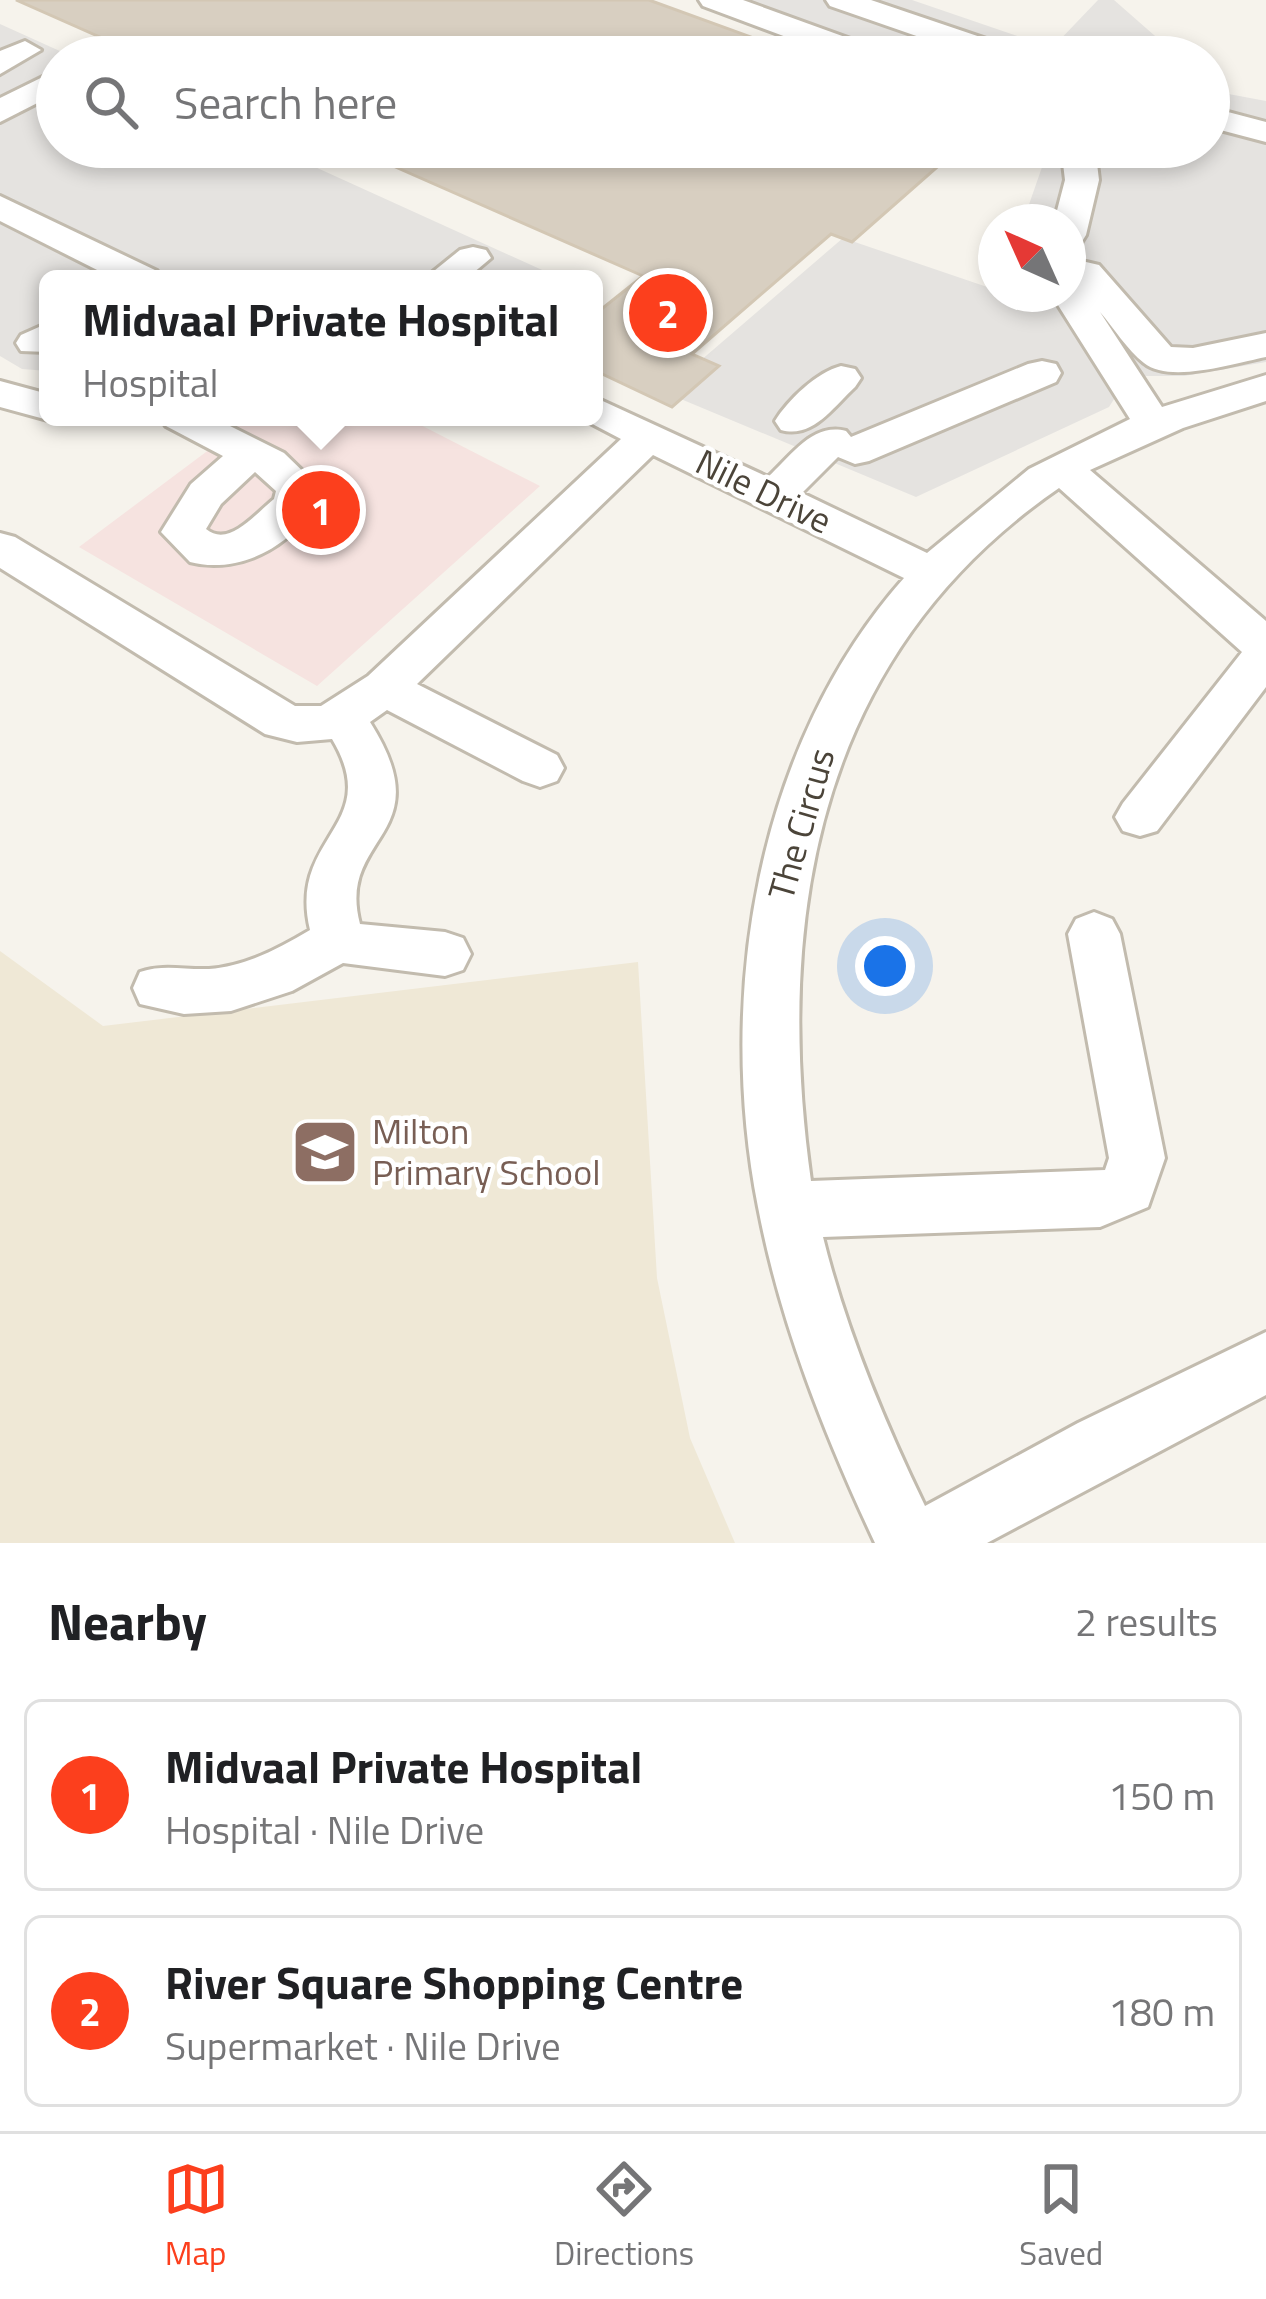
<!DOCTYPE html>
<meta charset="utf-8">
<style>
:root{--surface:#fff;--page:#f6f6f6;--text:#202124;--muted:#757577;--line:#e0e0e0;--accent:#fc3f1d}
body{margin:0;font-family:"Titillium Web",sans-serif;background:var(--page);color:var(--text)}
.compass{position:absolute;left:978px;top:204px;width:108px;height:108px;border-radius:50%;background:var(--surface);box-shadow:0 6px 18px #0003;rotate:315deg}
.you{position:absolute;left:885px;top:966px;width:42px;height:42px;margin:-30px;border:9px solid #fff;border-radius:50%;background:#1a73e8;box-shadow:0 0 0 18px #1a73e833}
.badge{display:grid;place-items:center;width:78px;height:78px;border-radius:50%;background:var(--accent);color:#fff;font-size:39px;font-weight:700}
.pin{position:absolute;translate:-50% -50%;border:6px solid #fff;box-shadow:0 3px 12px #0006}
.popup{position:absolute;left:39px;top:270px;width:564px;height:156px;box-sizing:border-box;display:grid;place-content:center;border-radius:18px;background:var(--surface);filter:drop-shadow(0 3px 9px #0005);font-size:39px;white-space:nowrap;color:var(--muted)}
.popup b{font-size:45px;color:var(--text)}
.popup::after{content:'';position:absolute;left:50%;top:100%;margin-left:-24px;border:24px solid transparent;border-top-color:var(--surface)}
.list{margin:0;padding:0;list-style:none}
h2{display:flex;justify-content:space-between;align-items:center;height:156px;margin:0;padding:0 48px;font-size:51px}
h2 small{font-size:39px;font-weight:400;color:var(--muted)}
.list li{display:grid;grid-template-columns:78px 1fr auto;gap:36px;align-items:center;box-sizing:border-box;height:192px;margin:0 24px 24px;padding:0 24px;border:3px solid var(--line);border-radius:18px}
.list b{display:block;font-size:45px;white-space:nowrap}
.list p{margin:0;font-size:39px;white-space:nowrap;color:var(--muted)}
.list em{font-size:39px;font-style:normal;color:var(--muted)}
.icon{flex:none;width:66px;height:66px;fill:none;stroke:currentColor;stroke-width:2;stroke-linecap:round;stroke-linejoin:round}
.map{position:relative;flex:none;width:1266px;height:1543px;overflow:hidden}
.search{position:absolute;background:var(--surface);box-shadow:0 6px 18px #0003;left:36px;right:36px;top:36px;height:132px;display:flex;align-items:center;gap:30px;box-sizing:border-box;padding:0 42px;border-radius:66px;color:var(--muted);font-size:45px}
.sheet{height:588px;background:var(--surface)}
nav{display:flex;justify-content:space-around;align-items:center;box-sizing:border-box;height:168px;border-top:3px solid var(--line);background:var(--surface);font-size:33px;color:var(--muted)}
nav a{display:grid;justify-items:center;gap:6px}
nav .on{color:var(--accent)}
.map>svg:first-child{display:block}
.education{fill:#efe8d6}
.medical{fill:#f6e3e0}
.parking{fill:#e5e3e0}
.building{fill:#d8cfc1;stroke:#d3c7b4;stroke-width:3}
.lines{fill:none;stroke-linecap:round;stroke-linejoin:round}
.minor-casing{stroke:#c2bbae;stroke-width:6}
.minor{fill:#fff;fill-rule:evenodd}
.labels{text-anchor:middle;stroke-width:9;stroke-linejoin:round;paint-order:stroke}
.street-label{font-size:36px;fill:#4b4439;stroke:#fff}
.education-label{font-size:36px;fill:#785e54;stroke:#fff;text-anchor:start}
</style>
<div class="map">
<svg width="1266" height="1543" viewBox="0 0 1266 1543">
<rect width="100%" height="100%" fill="#f6f3ec"/>
<polygon class="education" points="0,951 103,1026 638,962 657,1278 690,1438 735,1543 0,1543"/>
<polygon class="medical" points="212,417 405,417 540,486 317,686 79,547 218,443"/>
<g class="parking">
<polygon points="711,0 912,0 1052,48 1098,0 1114,0 1179,57 869,57"/>
<polygon points="0,24 73,57 57,57 57,147 271,147 562,279 48,279 48,371 22,369 0,356"/>
<polygon points="1209,84 1218,92 1266,101 1266,362 1184,376 1129,376 1109,407 916,497 664,392 843,238 996,290 996,294 1060,305 1068,294 1068,222 1027,222 1025,216 1049,147 1209,147"/>
</g>
<g class="building">
<polygon points="16,0 649,0 795,53 795,57 145,57"/>
<polygon points="350,147 960,147 852,242 831,234 692,354 719,366 672,407 594,370 594,315 643,276"/>
</g>
<g class="lines">
<g class="minor-casing">
<g id="minor">
<polygon points="699,0 743,0 881,50 886,57 840,57 703,6"/>
<polygon points="826,0 871,0 1019,50 1024,57 977,57 830,6"/>
<polygon points="25,41 41,50 0,74 0,51"/>
<polygon points="1097,47 1120,47 1136,57 1081,57"/>
<polygon points="57,70 57,93 0,122 0,98"/>
<polygon points="1209,107 1266,122 1266,142 1209,127"/>
<polygon points="1061,147 1095,147 1099,180 1086,235 1081,243 1068,246 1068,222 1054,222 1065,180"/>
<polygon points="0,196 157,271 162,279 115,279 0,221"/>
<polygon points="473,247 486,250 491,258 466,279 424,279 460,250"/>
<path d="M 1086,262 L 1099,265 L 1171,347 L 1193,348 L 1266,333 L 1266,357 C 1236,363 1169,384 1144,363 C 1127,350 1114,328 1100,312 L 1162,407 L 1266,375 L 1266,401 L 1183,428 L 1090,470 L 1266,621 L 1266,687 L 1157,831 L 1140,836 L 1123,831 L 1115,817 L 1123,803 L 1242,652 L 1059,488 C 821,652 773,910 811,1181 L 1105,1170 L 1109,1158 L 1068,934 L 1076,919 L 1094,912 L 1112,919 L 1120,934 L 1165,1158 L 1148,1207 L 1100,1227 L 823,1237 C 846,1330 883,1419 925,1506 L 1078,1423 L 1266,1332 L 1266,1395 L 987,1543 L 875,1543 C 825,1436 780,1323 758,1207 C 716,993 757,744 904,578 L 653,455 L 417,684 L 557,755 L 564,768 L 557,781 L 540,787 L 523,781 L 387,710 L 370,722 C 443,837 336,834 360,924 L 445,932 L 463,938 L 471,954 L 463,970 L 445,976 L 343,963 L 292,991 L 231,1011 L 184,1014 L 140,1004 L 133,988 L 140,972 C 164,964 184,970 209,969 C 246,966 278,949 310,930 C 287,835 385,827 332,739 L 297,742 L 265,734 L 0,568 L 0,533 L 15,537 L 295,706 L 321,706 L 368,676 L 621,439 L 579,417 L 594,417 L 594,397 L 768,477 C 791,456 813,422 846,431 L 851,437 L 1028,364 L 1042,361 L 1056,364 L 1061,373 L 1056,382 L 869,461 L 855,464 L 838,457 L 802,493 L 927,553 L 1029,469 L 1130,419 L 1051,294 L 1068,294 L 1068,281 L 1074,282 L 1068,272 L 1073,265 Z"/>
<polygon points="48,323 48,352 21,351 16,343 21,335"/>
<path d="M 841,366 L 855,369 L 861,378 L 855,387 C 833,407 813,439 781,430 L 775,421 C 788,400 817,372 841,366 Z"/>
<polygon points="0,381 48,394 48,417 58,417 48,420 0,407"/>
<path d="M 160,417 L 212,417 L 284,453 L 319,487 C 307,541 241,576 190,562 L 161,532 L 191,484 L 223,456 L 166,426 ZM 255,472 L 276,491 L 274,499 C 255,514 229,548 206,529 L 221,504 Z"/>
</g>
</g>
<use href="#minor" class="minor"/>
</g>
<defs>
<g id="school-square" transform="scale(3.45)"><rect x="-9" y="-9" width="18" height="18" rx="4" fill="#8d6e63" stroke="#fff"/><path d="M0-5L7-2L0 1L-7-2ZM-4 1L0 2.5L4 1V4Q0 6-4 4Z" fill="#fff"/></g>
</defs>
<g fill-rule="evenodd">
<use href="#school-square" x="325" y="1152"/>
</g>
<g class="labels">
<g class="street-label">
<text transform="translate(764 491) rotate(26)" y="13">Nile Drive</text>
<text transform="translate(801 824) rotate(-74)" y="13">The Circus</text>
</g>
<g class="education-label">
<text x="372" y="1144">Milton<tspan x="372" dy="41">Primary School</tspan></text>
</g>
</g>
</svg>
<svg class="compass" viewBox="-18 -18 36 36"><path d="M0-13l5 13h-10z" fill="#e53935"/><path d="M0 13l5-13h-10z" fill="#757577"/></svg>
<div class="you"></div>
<div class="pin badge" style="left:321px;top:510px">1</div>
<div class="popup"><b>Midvaal Private Hospital</b>Hospital</div>
<div class="pin badge" style="left:668px;top:313px">2</div>
<div class="search"><svg class="icon" aria-label="search" viewBox="0 0 24 24"><circle cx="10" cy="10" r="6"/><path d="M15 15l6 6"/></svg>Search here</div>
</div>
<section class="sheet">
<h2>Nearby<small>2 results</small></h2>
<ul class="list">
<li><span class="badge">1</span><div><b>Midvaal Private Hospital</b><p>Hospital · Nile Drive</p></div><em>150 m</em></li>
<li><span class="badge">2</span><div><b>River Square Shopping Centre</b><p>Supermarket · Nile Drive</p></div><em>180 m</em></li>
</ul>
</section>
<nav>
<a class="on"><svg class="icon" aria-label="map" viewBox="0 0 24 24"><path d="M3 6l6-2 6 2 6-2v14l-6 2-6-2-6 2zM9 4v14M15 6v14"/></svg>Map</a>
<a><svg class="icon" aria-label="directions" viewBox="0 0 24 24"><path d="M12 3l9 9-9 9-9-9zM9 14v-3h6M13 9l2 2-2 2"/></svg>Directions</a>
<a><svg class="icon" aria-label="saved" viewBox="0 0 24 24"><path d="M7 4h10v16l-5-4-5 4z"/></svg>Saved</a>
</nav>
